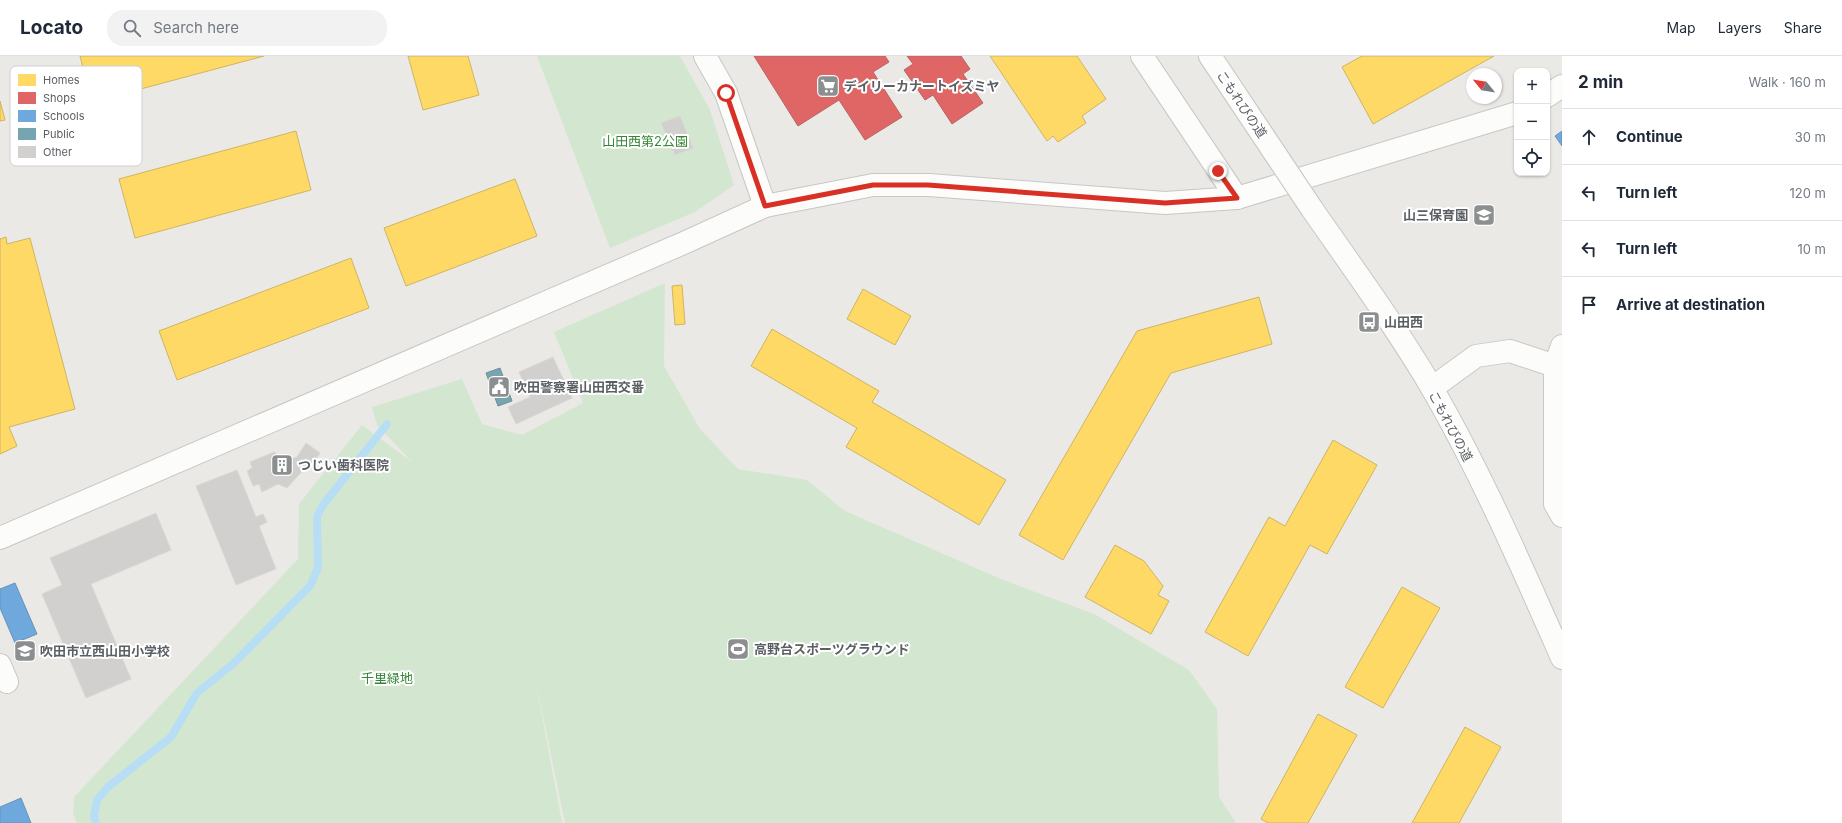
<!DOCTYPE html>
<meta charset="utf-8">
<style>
:root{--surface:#fff;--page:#f2f2f3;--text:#1f2937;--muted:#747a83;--line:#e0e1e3}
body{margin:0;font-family:Inter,"Noto Sans JP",sans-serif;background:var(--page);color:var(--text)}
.controls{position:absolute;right:12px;top:12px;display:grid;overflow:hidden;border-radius:8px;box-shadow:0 1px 3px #0004}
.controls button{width:36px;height:36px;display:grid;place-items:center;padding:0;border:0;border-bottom:1px solid var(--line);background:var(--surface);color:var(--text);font:20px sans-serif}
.compass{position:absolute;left:1466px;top:12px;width:36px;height:36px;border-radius:50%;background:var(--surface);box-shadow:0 1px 3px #0004;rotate:300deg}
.stop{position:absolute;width:12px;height:12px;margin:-9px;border:3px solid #d93025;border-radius:50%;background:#fff}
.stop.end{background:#d93025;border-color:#fff;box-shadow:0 1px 4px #0008}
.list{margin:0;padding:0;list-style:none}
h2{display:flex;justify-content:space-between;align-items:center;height:52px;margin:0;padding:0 16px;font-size:17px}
h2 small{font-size:13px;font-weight:400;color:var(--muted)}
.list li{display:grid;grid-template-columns:26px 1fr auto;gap:12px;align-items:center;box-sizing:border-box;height:56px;padding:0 16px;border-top:1px solid var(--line)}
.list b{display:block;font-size:15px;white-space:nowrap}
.list em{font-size:13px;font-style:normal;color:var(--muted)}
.icon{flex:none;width:22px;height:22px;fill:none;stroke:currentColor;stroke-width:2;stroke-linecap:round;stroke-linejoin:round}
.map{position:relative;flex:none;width:1562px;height:767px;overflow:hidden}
header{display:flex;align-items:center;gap:24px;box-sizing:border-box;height:56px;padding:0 20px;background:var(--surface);border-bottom:1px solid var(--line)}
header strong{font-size:19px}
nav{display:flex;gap:22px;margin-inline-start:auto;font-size:14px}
.search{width:280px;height:36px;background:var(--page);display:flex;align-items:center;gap:10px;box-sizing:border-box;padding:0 14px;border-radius:16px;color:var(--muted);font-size:15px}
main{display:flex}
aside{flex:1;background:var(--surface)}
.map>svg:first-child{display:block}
.green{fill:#d3e7d0}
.homes{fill:#ffd966;stroke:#ceb465}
.shops{fill:#e06666;stroke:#b86465}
.schools{fill:#6fa8dc;stroke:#6992b8}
.public{fill:#76a5af;stroke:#6e9098}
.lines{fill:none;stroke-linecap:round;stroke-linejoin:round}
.stream{stroke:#b8def6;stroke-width:8}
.building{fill:#d1d0ce;stroke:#dad8d4}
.minor-casing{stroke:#c7c7c7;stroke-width:24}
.minor{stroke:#fcfcfb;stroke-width:22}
.minor-bridge-casing{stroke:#c7c7c7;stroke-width:24;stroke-linecap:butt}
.minor-bridge{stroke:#fcfcfb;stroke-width:22}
.route{stroke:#d93025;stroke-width:5}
.labels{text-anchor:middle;stroke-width:4;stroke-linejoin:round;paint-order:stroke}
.poi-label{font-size:13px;font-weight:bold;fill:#5a5f63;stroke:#fff;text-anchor:start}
.street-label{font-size:13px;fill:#5a5f63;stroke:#fff}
.park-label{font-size:13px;fill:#378637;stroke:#fff}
.key{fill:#fff;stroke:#cecfd0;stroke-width:1}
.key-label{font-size:11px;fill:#5a5f63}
</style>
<header>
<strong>Locato</strong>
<div class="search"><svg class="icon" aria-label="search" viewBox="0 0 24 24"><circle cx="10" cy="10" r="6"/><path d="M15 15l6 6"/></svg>Search here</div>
<nav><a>Map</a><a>Layers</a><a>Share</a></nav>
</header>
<main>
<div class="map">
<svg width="1562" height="767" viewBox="0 0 1562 767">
<rect width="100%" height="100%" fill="#eae9e5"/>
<g class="green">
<polygon points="537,0 680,0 710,54 734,129 695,156 610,192"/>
<polygon points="665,227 664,310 700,373 738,413 807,424 845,455 1001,523 1094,558 1189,614 1217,653 1219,741 1236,767 565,767 535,622 562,767 77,767 73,757 74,741 298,503 299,448 362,369 412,406 377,369 372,351 462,323 482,368 522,379 583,347 554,276"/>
</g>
<g class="homes">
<polygon points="80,0 264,0 92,46"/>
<polygon points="408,0 468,0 479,39 423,54"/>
<polygon points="990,0 1077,0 1106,43 1082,60 1086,67 1058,86 1053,80 1047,85"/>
<polygon points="1362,0 1494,0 1373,68 1342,11"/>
<polygon points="0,45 5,64 0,65"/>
<polygon points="296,75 311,134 135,182 119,123"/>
<polygon points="515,123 537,180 406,230 384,172"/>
<polygon points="6,181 7,188 30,182 75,353 9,371 17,390 0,398 0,183"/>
<polygon points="351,202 369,252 177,324 159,275"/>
<polygon points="682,229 685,268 675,269 672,230"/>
<polygon points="863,233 911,260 895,289 847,263"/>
<polygon points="1259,241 1272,288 1171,317 1063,504 1019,479 1137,275"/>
<polygon points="772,273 879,335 872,346 1006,424 979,469 846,391 857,372 751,310"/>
<polygon points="1333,384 1377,409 1327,498 1310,489 1248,600 1205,576 1269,461 1285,470"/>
<polygon points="1115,489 1144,505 1163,530 1158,539 1169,545 1151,578 1085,541"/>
<polygon points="1402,531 1440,552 1383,652 1345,631"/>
<polygon points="1318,658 1357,679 1308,767 1268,767 1261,763"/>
<polygon points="1465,671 1501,691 1459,767 1412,767"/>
</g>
<g class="shops">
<polygon points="754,0 885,0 889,6 873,16 902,61 865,84 839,44 798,70"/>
<polygon points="907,0 961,0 970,13 963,18 983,47 952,68 933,39 925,44 904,14 913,8"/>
</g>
<g class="schools">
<polygon points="1562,75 1562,90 1555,80"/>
<polygon points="15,527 37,578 15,587 0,552 0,533"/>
<polygon points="21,742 31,767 0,767 0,751"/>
</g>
<polygon class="public" points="500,312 512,345 498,350 486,317"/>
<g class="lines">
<polyline class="stream" points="96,767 94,760 97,744 108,731 171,681 197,637 234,607 310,530 318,512 317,461 323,449 387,368"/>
</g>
<g class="building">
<polygon points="680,60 693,92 675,99 661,67"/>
<polygon points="553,301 572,342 516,368 508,351 530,341 519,316"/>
<polygon points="306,387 320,397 309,414 305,412 287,432 278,428 262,436 259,428 253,430 247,415 252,412 250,406 274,396 285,405 297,401"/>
<polygon points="237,414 256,461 263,458 267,466 259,470 276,513 236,529 196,430"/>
<polygon points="156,457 171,494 91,528 131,623 86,642 42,538 62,529 50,502"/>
</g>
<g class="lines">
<g class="minor-casing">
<g id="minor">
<polyline points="705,0 726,37 765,150"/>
<polyline points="1142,0 1237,142"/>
<polyline points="1210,0 1274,96"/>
<polyline points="1547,40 1562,30"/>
<path d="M 1312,153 C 1353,212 1396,271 1432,332 C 1482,419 1522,511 1562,602"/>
<polyline points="1562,290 1555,310 1555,448 1562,460"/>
<polyline points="1432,332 1476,300 1510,295 1555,310"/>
<polyline points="0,482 686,186 765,150 873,129 929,129 1165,147 1237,142 1517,57"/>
<polyline points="0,609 7,626"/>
</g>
</g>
<use href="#minor" class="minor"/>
<g class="minor-bridge-casing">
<polyline id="minor-bridge" points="1274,96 1312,153"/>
</g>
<use href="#minor-bridge" class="minor-bridge"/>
</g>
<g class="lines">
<polyline class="route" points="726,37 765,150 873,129 928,129 1165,147 1237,142 1218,115"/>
</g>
<defs>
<g id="supermarket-square" transform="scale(1.15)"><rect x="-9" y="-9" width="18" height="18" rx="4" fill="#8c8f90" stroke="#fff"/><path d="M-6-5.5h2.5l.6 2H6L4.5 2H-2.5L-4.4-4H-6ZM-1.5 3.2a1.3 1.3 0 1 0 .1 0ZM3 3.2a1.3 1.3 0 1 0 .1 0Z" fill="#fff"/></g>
<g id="school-square" transform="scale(1.15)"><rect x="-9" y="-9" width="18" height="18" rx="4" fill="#8c8f90" stroke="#fff"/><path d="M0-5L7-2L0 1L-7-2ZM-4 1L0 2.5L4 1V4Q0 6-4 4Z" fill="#fff"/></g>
<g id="bus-square" transform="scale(1.15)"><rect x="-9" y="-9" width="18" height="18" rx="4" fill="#8c8f90" stroke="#fff"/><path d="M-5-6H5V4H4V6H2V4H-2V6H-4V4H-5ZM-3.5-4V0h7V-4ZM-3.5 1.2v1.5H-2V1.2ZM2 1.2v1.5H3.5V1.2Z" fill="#fff"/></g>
<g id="civic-square" transform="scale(1.15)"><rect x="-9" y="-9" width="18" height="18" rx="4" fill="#8c8f90" stroke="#fff"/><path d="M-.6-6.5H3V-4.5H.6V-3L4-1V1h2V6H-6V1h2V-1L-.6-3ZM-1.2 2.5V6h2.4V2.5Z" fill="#fff"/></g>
<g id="building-square" transform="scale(1.15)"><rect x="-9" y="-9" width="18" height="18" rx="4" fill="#8c8f90" stroke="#fff"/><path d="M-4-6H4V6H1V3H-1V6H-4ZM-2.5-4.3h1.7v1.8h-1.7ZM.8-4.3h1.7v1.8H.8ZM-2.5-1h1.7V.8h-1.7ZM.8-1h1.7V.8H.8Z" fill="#fff"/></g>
<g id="stadium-square" transform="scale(1.15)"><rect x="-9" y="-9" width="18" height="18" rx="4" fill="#8c8f90" stroke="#fff"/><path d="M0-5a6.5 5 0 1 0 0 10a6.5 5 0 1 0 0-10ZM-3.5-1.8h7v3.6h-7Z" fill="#fff"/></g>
</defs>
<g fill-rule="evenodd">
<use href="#supermarket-square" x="828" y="30"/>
<use href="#school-square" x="1484" y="159"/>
<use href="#bus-square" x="1369" y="266"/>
<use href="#civic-square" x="499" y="331"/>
<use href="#building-square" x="282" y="409"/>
<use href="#stadium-square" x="738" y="593"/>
<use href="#school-square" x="25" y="595"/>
</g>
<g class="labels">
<g class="poi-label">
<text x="844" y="35">デイリーカナートイズミヤ</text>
<text x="1468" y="164" text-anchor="end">山三保育園</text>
<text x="1384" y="271">山田西</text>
<text x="514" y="336">吹田警察署山田西交番</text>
<text x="298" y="414">つじい歯科医院</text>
<text x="754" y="598">高野台スポーツグラウンド</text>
<text x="40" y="600">吹田市立西山田小学校</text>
</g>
<g class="street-label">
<text transform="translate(1242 48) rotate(56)" y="5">こもれびの道</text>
<text transform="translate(1451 370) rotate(62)" y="5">こもれびの道</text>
</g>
<g class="park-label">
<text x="645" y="90">山田西第2公園</text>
<text x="387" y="627">千里緑地</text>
</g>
</g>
<rect x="10" y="10" width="132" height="100" rx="6" class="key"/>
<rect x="18" y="18" width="18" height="12" fill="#ffd966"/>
<rect x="18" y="36" width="18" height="12" fill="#e06666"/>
<rect x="18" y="54" width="18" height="12" fill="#6fa8dc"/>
<rect x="18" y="72" width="18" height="12" fill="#76a5af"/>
<rect x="18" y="90" width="18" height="12" fill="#d1d0ce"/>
<g class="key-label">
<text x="43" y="28">Homes</text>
<text x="43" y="46">Shops</text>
<text x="43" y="64">Schools</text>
<text x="43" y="82">Public</text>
<text x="43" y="100">Other</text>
</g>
</svg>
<div class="controls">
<button>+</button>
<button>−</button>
<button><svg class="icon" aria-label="locate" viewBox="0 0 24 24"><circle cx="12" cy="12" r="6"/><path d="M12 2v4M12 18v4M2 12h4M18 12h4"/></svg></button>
</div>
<svg class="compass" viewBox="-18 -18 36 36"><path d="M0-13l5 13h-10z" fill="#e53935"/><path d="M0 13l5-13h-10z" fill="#747a83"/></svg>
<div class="stop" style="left:726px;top:37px"></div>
<div class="stop end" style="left:1218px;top:115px"></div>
</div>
<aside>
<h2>2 min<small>Walk · 160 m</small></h2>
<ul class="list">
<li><svg class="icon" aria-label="ahead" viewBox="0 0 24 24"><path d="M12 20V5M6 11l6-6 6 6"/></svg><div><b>Continue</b></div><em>30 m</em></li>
<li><svg class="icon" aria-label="left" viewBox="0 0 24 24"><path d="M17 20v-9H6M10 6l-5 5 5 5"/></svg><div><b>Turn left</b></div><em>120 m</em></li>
<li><svg class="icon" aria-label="left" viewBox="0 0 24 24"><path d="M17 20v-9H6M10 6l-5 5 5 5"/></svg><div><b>Turn left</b></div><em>10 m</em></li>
<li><svg class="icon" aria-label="arrive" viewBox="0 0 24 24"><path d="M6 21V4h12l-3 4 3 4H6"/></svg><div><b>Arrive at destination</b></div></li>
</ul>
</aside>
</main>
